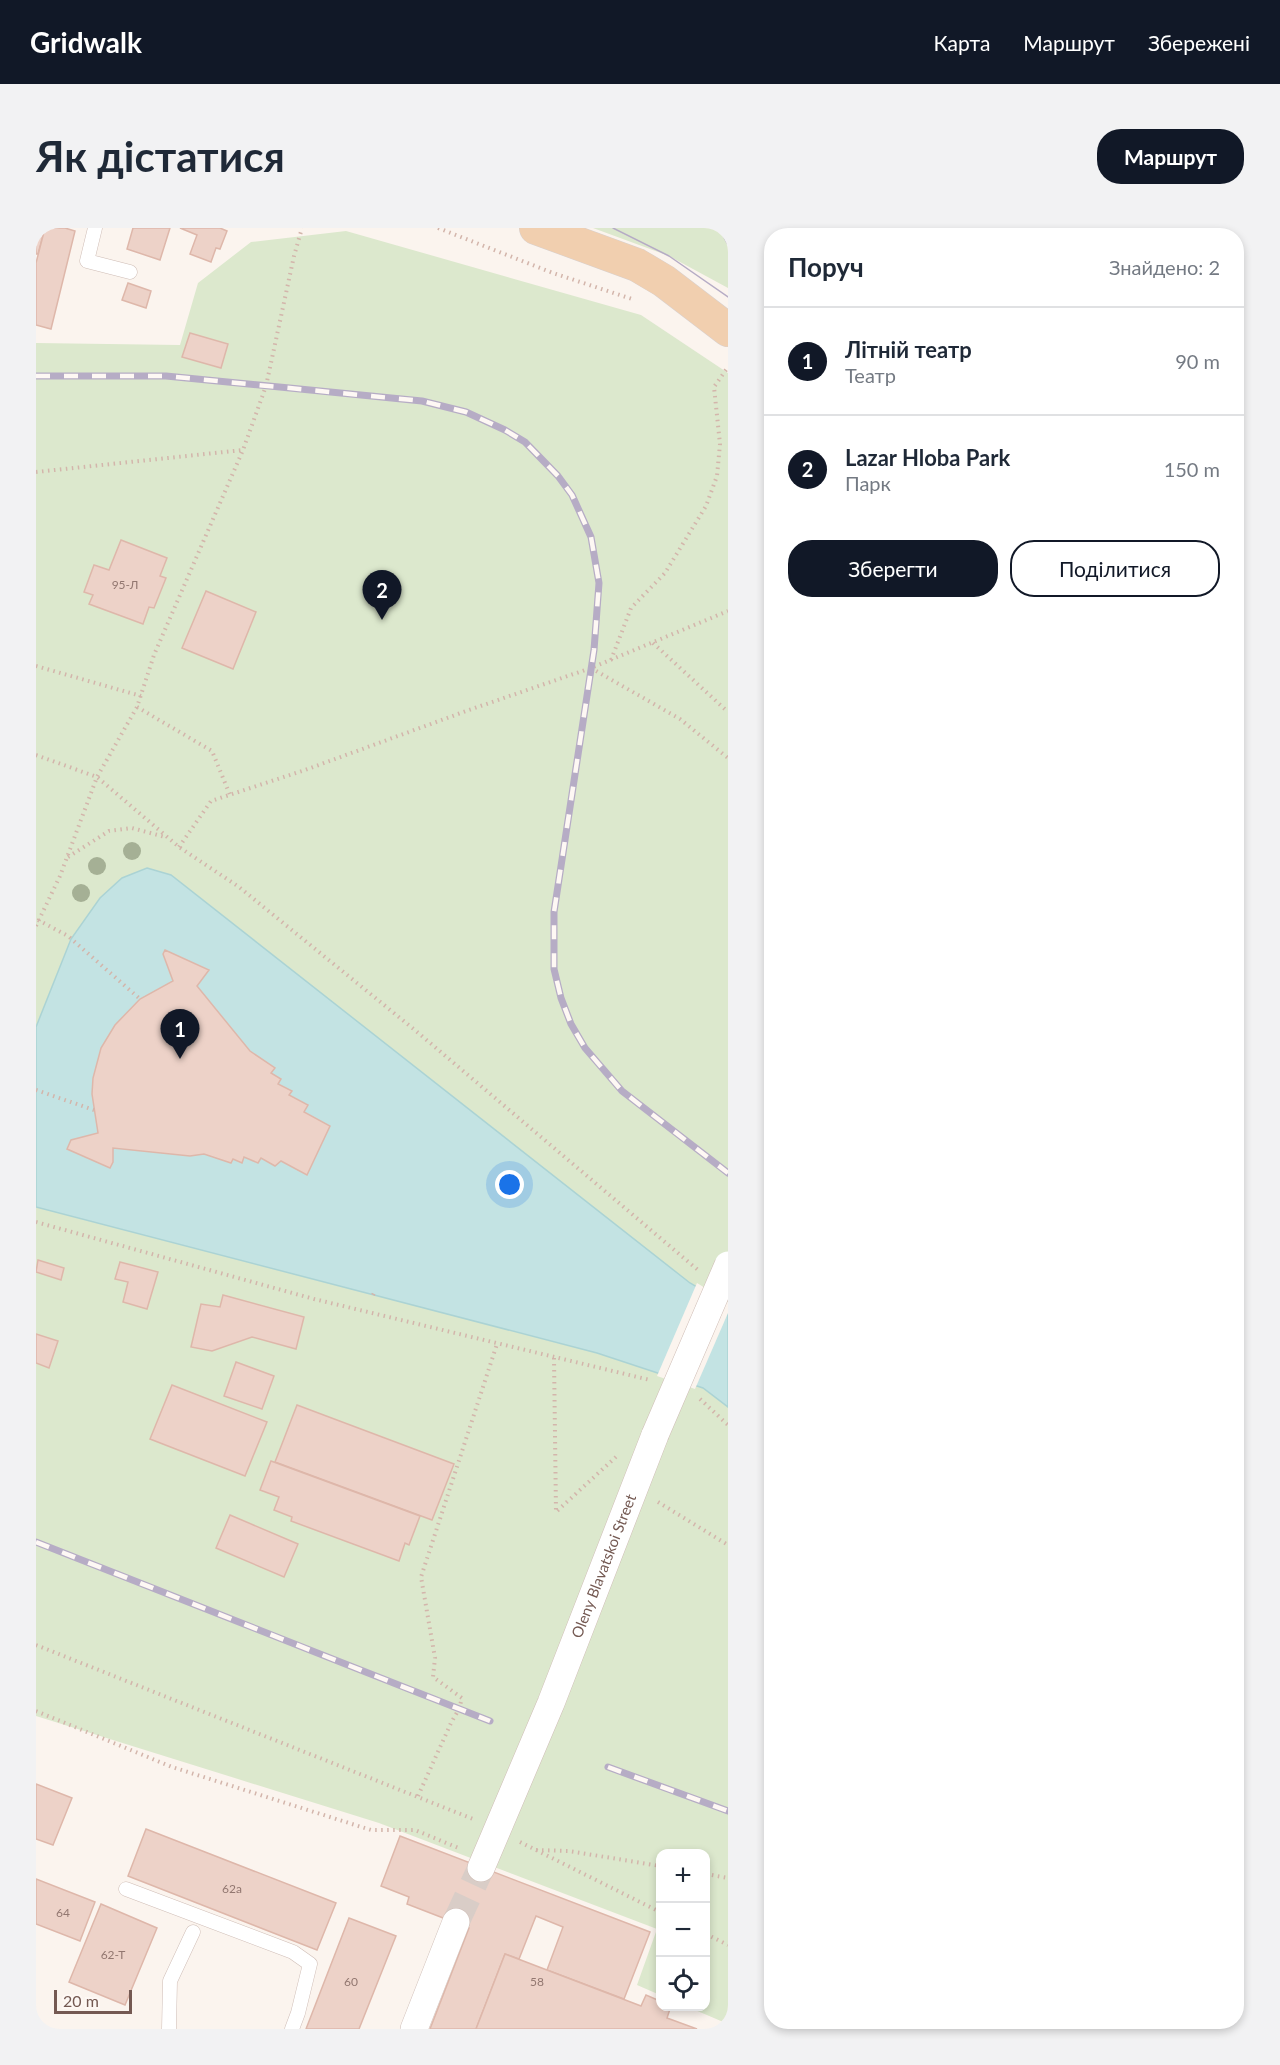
<!DOCTYPE html>
<html lang="uk">
<meta charset="utf-8">
<style>
:root{--surface:#fff;--page:#f2f2f3;--text:#1f2937;--muted:#747a83;--line:#e0e1e3;--accent:#111827}
body{margin:0;font-family:Lato,sans-serif;background:var(--page);color:var(--text)}
.controls{position:absolute;right:18px;bottom:18px;display:grid;overflow:hidden;border-radius:12px;box-shadow:0 3px 9px #0003}
.controls button{width:54px;height:54px;display:grid;place-items:center;padding:0;border:0;border-bottom:2px solid var(--line);background:var(--surface);color:var(--text);font:30px sans-serif}
.scale{position:absolute;left:18px;bottom:15px;width:78px;box-sizing:border-box;padding-left:6px;border:3px solid #745952;border-top:0;font-size:16px;line-height:21px;white-space:nowrap;color:#745952;-webkit-text-stroke:4px #fef8f4;paint-order:stroke}
.you{position:absolute;left:474px;top:957px;width:21px;height:21px;margin:-15px;border:4px solid #fff;border-radius:50%;background:#1a73e8;box-shadow:0 0 0 9px #1a73e833}
.badge{display:grid;place-items:center;width:39px;height:39px;border-radius:50%;background:var(--accent);color:#fff;font-size:20px;font-weight:700}
.pin{position:absolute;translate:-50% -50px;filter:drop-shadow(0 2px 3px #0008)}
.pin::after{content:'';position:absolute;top:32px;width:21px;height:18px;background:inherit;clip-path:polygon(0 0,100% 0,50% 100%)}
.list{margin:0;padding:0;list-style:none}
h2{display:flex;justify-content:space-between;align-items:center;height:78px;margin:0;padding:0 24px;font-size:26px}
h2 small{font-size:20px;font-weight:400;color:var(--muted)}
.list li{display:grid;grid-template-columns:39px 1fr auto;gap:18px;align-items:center;box-sizing:border-box;height:108px;padding:0 24px;border-top:2px solid var(--line)}
.list b{display:block;font-size:22px;white-space:nowrap}
.list p{margin:0;font-size:20px;white-space:nowrap;color:var(--muted)}
.list em{font-size:20px;font-style:normal;color:var(--muted)}
.actions{display:flex;gap:12px;padding:18px 24px}
.actions a{flex:1;padding:14px 0;border:2px solid var(--accent);border-radius:24px;text-align:center;font-size:21px;color:var(--accent)}
.actions .main{background:var(--accent);color:#fff}
.icon{flex:none;width:33px;height:33px;fill:none;stroke:currentColor;stroke-width:2;stroke-linecap:round;stroke-linejoin:round}
.map{position:relative;flex:none;width:692px;height:1801px;overflow:hidden;border-radius:24px}
header{display:flex;align-items:center;gap:36px;box-sizing:border-box;height:84px;padding:0 30px;background:var(--accent);color:#fff}
header strong{font-size:28px}
nav{display:flex;gap:33px;margin-inline-start:auto;font-size:21px}
.intro{display:flex;align-items:center;justify-content:space-between;box-sizing:border-box;height:144px;padding:0 36px}
h1{margin:0;font-size:42px}
.button{padding:15px 27px;border-radius:24px;background:var(--accent);color:#fff;font-size:21px;font-weight:700}
main{display:flex;gap:36px;padding:0 36px}
aside{flex:1;background:var(--surface);border-radius:24px;box-shadow:0 3px 9px #0003}
.map>svg:first-child{display:block}
.green{fill:#dce8cd}
.water{fill:#c3e3e3;stroke:#abd3d4;stroke-width:1.5}
.pier{fill:#fbf4ee}
.building{fill:#edd2c8;stroke:#deb7aa;stroke-width:1.5}
.lines{fill:none;stroke-linecap:round;stroke-linejoin:round}
.street-tunnel{stroke:#d9cdc7;stroke-width:27;stroke-dasharray:27 14;stroke-linecap:butt}
.lane-casing{stroke:#cfbdb6;stroke-width:15}
.street-casing{stroke:#cfbdb6;stroke-width:28}
.primary-casing{stroke:#d8d1cf;stroke-width:34}
.path{stroke:#d3b5ab;stroke-width:4;stroke-dasharray:1.5 4.5;stroke-linecap:butt}
.lane{stroke:#fff;stroke-width:14}
.street{stroke:#fff;stroke-width:27}
.primary{stroke:#f1cfaf;stroke-width:33}
.tram{stroke:#b6acc5;stroke-width:1.5}
.rail-casing{stroke:#b6acc5;stroke-width:7}
.rail{stroke:#fef8f4;stroke-width:4.5;stroke-dasharray:14;stroke-linecap:butt}
.street-bridge-casing{stroke:#cfbdb6;stroke-width:28;stroke-linecap:butt}
.street-bridge{stroke:#fff;stroke-width:27}
.tree{fill:#a5b095}
.labels{text-anchor:middle;stroke-width:5;stroke-linejoin:round;paint-order:stroke}
.number-label{font-size:12px;fill:#927770}
.street-label{font-size:15px;fill:#745952;stroke:#fef8f4}
</style>
<header>
<strong>Gridwalk</strong>
<nav><a>Карта</a><a>Маршрут</a><a>Збережені</a></nav>
</header>
<div class="intro"><h1>Як дістатися</h1><a class="button">Маршрут</a></div>
<main>
<div class="map">
<svg width="692" height="1801" viewBox="0 0 692 1801">
<rect width="100%" height="100%" fill="#fbf4ee"/>
<g class="green">
<polygon points="557,0 680,0 692,4 692,60 633,28"/>
<polygon points="310,3 605,87 692,145 692,1077 35,711 0,799 0,115 144,117 162,55 215,14"/>
<polygon points="0,979 561,1125 667,1160 692,1179 692,1796 652,1779 670,1778 670,1626 624,1626 624,1767 601,1757 621,1701 343,1595 0,1488"/>
</g>
<polygon class="water" points="111,640 135,647 654,1055 692,1077 692,1179 667,1160 561,1125 0,979 0,799 35,711 64,670 86,650"/>
<polygon class="pier" points="661,1055 692,1074 692,1085 659,1161 621,1148"/>
<g class="building">
<polygon points="0,0 9,0 2,26 0,26"/>
<polygon points="9,0 29,0 39,3 15,101 0,97 0,35"/>
<polygon points="97,0 134,0 124,32 91,21"/>
<polygon points="144,0 184,0 191,3 184,21 180,20 175,34 154,26 161,7"/>
<polygon points="92,55 115,63 110,80 86,72"/>
<polygon points="154,105 192,116 185,140 146,129"/>
<polygon points="85,312 131,330 124,348 130,350 118,380 113,379 107,396 53,376 57,367 48,364 58,337 73,342"/>
<polygon points="170,363 220,384 197,441 146,420"/>
<polygon points="129,722 173,742 161,758 214,823 239,840 235,845 245,851 242,856 256,863 253,867 272,877 268,884 294,898 271,947 245,933 239,938 225,930 222,935 208,929 206,935 197,931 195,935 168,926 154,928 77,920 77,934 74,940 31,921 35,912 62,905 56,866 57,850 65,820 79,797 104,771 137,753 127,726"/>
<polygon points="2,1032 28,1040 25,1052 0,1044"/>
<polygon points="84,1034 122,1044 111,1081 87,1074 92,1054 79,1051"/>
<polygon points="187,1067 268,1089 260,1121 216,1109 176,1123 155,1119 165,1076 184,1079"/>
<polygon points="0,1106 22,1113 13,1140 0,1135"/>
<polygon points="200,1134 238,1148 226,1181 188,1168"/>
<polygon points="136,1157 231,1194 209,1248 114,1211"/>
<polygon points="261,1177 418,1236 396,1292 239,1234"/>
<polygon points="235,1233 384,1288 373,1317 369,1315 363,1333 255,1293 256,1289 238,1282 243,1269 224,1262"/>
<polygon points="194,1287 262,1316 248,1349 180,1320"/>
<polygon points="0,1556 36,1570 17,1617 0,1611"/>
<polygon points="110,1601 300,1675 281,1722 92,1648"/>
<polygon points="364,1608 614,1704 588,1771 511,1742 527,1699 500,1688 483,1731 469,1726 440,1801 394,1801 433,1700 371,1676 373,1669 345,1658"/>
<polygon points="0,1651 59,1674 44,1713 0,1696"/>
<polygon points="65,1676 121,1700 89,1777 33,1754"/>
<polygon points="313,1690 360,1708 323,1801 270,1801"/>
<polygon points="469,1726 605,1778 610,1767 624,1773 624,1778 635,1778 631,1790 661,1801 440,1801"/>
</g>
<g class="lines">
<polyline class="street-tunnel" points="420,1694 445,1640"/>
<g class="lane-casing">
<g id="lane">
<polyline points="59,0 51,33 94,44"/>
<polyline points="90,1661 257,1724 274,1736 262,1785 256,1801"/>
<polyline points="133,1801 134,1753 157,1704"/>
</g>
</g>
<g class="street-casing">
<g id="street">
<path id="s1" d="M 445,1640 L 515,1475 L 619,1207"/>
<polyline points="378,1801 420,1694"/>
</g>
</g>
<g class="primary-casing">
<polyline id="primary" points="500,0 601,37 628,53 692,102"/>
</g>
<g class="path">
<polyline points="402,0 517,45 596,71"/>
<polyline points="690,0 692,2"/>
<polyline points="0,244 207,222"/>
<polyline points="617,415 692,484"/>
<polyline points="575,432 595,380 629,345 670,278 681,248 684,216 678,159 692,139"/>
<polyline points="0,438 105,468"/>
<polyline points="555,440 644,491 692,530"/>
<polyline points="101,479 176,523 194,567"/>
<polyline points="0,527 61,549 143,619 203,659 380,803 662,1042"/>
<polyline points="143,619 175,573 269,542 433,482 555,440 692,383"/>
<polyline points="32,629 73,603 96,600 129,609"/>
<polyline points="2,692 32,708 104,771"/>
<polyline points="0,698 24,648 61,549 101,479 118,427 207,222 230,158 258,28 266,0"/>
<polyline points="0,862 58,882"/>
<polyline points="0,994 278,1071 614,1152"/>
<polyline points="337,1067 339,1063"/>
<polyline points="518,1130 520,1284 582,1227"/>
<polyline points="664,1171 692,1197"/>
<polyline points="622,1274 692,1317"/>
<polyline points="0,1417 437,1591"/>
<polyline points="0,1483 136,1539 335,1602 379,1602 425,1621"/>
<polyline points="382,1568 415,1495 423,1481 426,1470 397,1449 399,1430 385,1349 461,1116"/>
<polyline points="484,1614 624,1684"/>
<polyline points="500,1622 533,1623 624,1638"/>
<polyline points="670,1646 692,1650"/>
<polyline points="670,1706 692,1717"/>
</g>
<use href="#lane" class="lane"/>
<use href="#street" class="street"/>
<use href="#primary" class="primary"/>
<g class="tram">
<polyline points="577,0 633,28 692,69"/>
<polyline points="683,0 692,17"/>
</g>
<g class="rail-casing">
<g id="rail">
<polyline points="0,148 130,148 386,173 430,184 469,202 489,214 522,248 536,267 555,309 563,355 558,422 518,684 518,741 525,770 535,796 549,820 586,863 692,945"/>
<polyline points="0,1314 454,1493"/>
<polyline points="572,1539 692,1583"/>
</g>
</g>
<use href="#rail" class="rail"/>
<g class="street-bridge-casing">
<polyline id="street-bridge" points="619,1207 692,1037"/>
</g>
<use href="#street-bridge" class="street-bridge"/>
</g>
<g class="tree">
<circle cx="96" cy="623" r="9"/>
<circle cx="61" cy="638" r="9"/>
<circle cx="45" cy="665" r="9"/>
</g>
<g class="labels">
<g class="number-label">
<text x="89" y="361">95-Л</text>
<text x="196" y="1665">62а</text>
<text x="27" y="1689">64</text>
<text x="77" y="1731">62-Т</text>
<text x="315" y="1758">60</text>
<text x="501" y="1758">58</text>
</g>
<g class="street-label">
<text dy="5" stroke="none"><textPath href="#s1" startOffset="326">Oleny Blavatskoi Street</textPath></text>
</g>
</g>
</svg>
<div class="controls">
<button>+</button>
<button>−</button>
<button><svg class="icon" aria-label="locate" viewBox="0 0 24 24"><circle cx="12" cy="12" r="6"/><path d="M12 2v4M12 18v4M2 12h4M18 12h4"/></svg></button>
</div>
<div class="scale">20 m</div>
<div class="you"></div>
<div class="pin badge" style="left:144px;top:831px">1</div>
<div class="pin badge" style="left:346px;top:392px">2</div>
</div>
<aside>
<h2>Поруч<small>Знайдено: 2</small></h2>
<ul class="list">
<li><span class="badge">1</span><div><b>Літній театр</b><p>Театр</p></div><em>90 m</em></li>
<li><span class="badge">2</span><div><b>Lazar Hloba Park</b><p>Парк</p></div><em>150 m</em></li>
</ul>
<div class="actions"><a class="main">Зберегти</a><a>Поділитися</a></div>
</aside>
</main>
